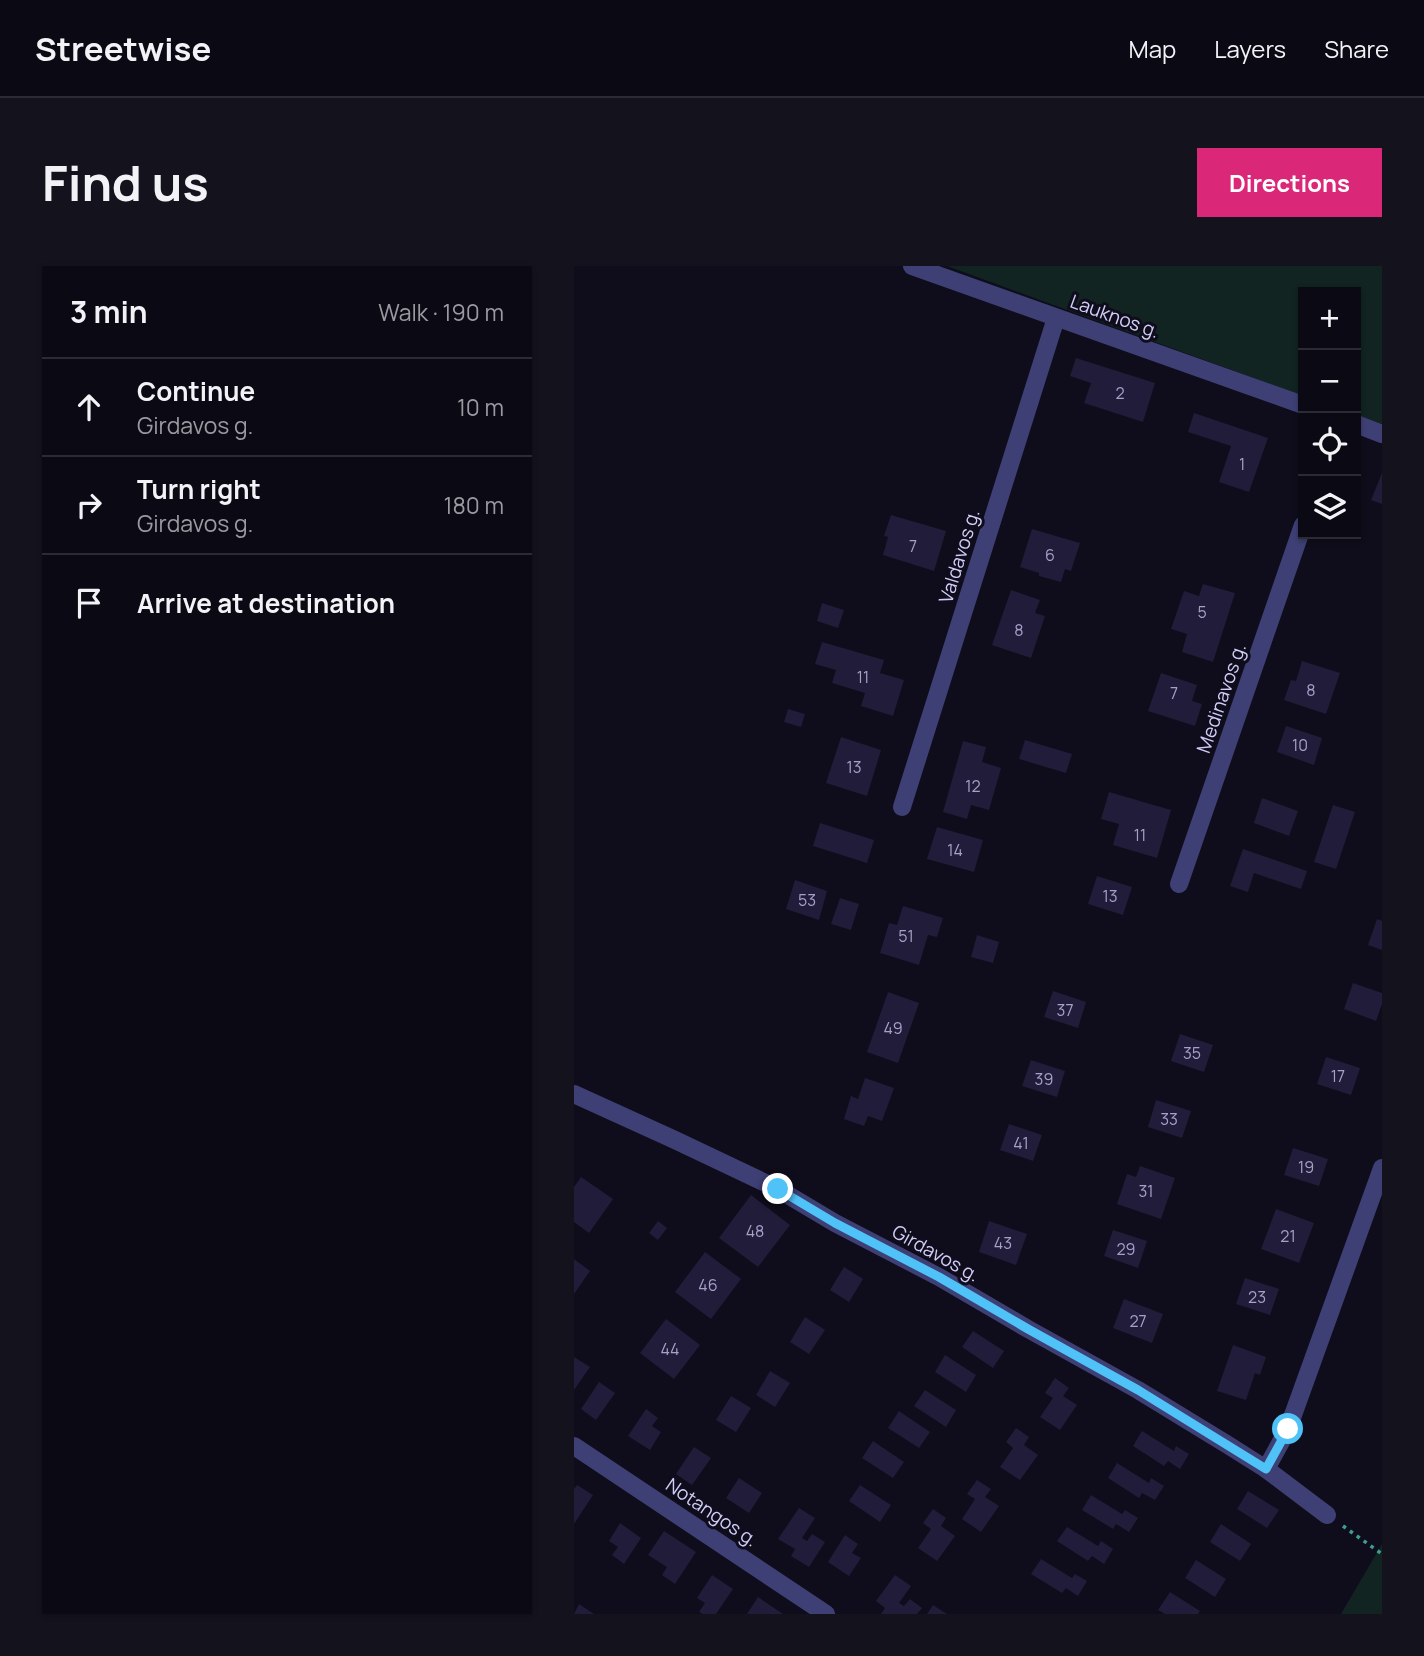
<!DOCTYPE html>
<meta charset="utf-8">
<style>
:root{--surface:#0b0a14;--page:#14131d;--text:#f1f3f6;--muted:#9a9aa0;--line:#2b2b34;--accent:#db2777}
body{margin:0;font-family:Manrope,sans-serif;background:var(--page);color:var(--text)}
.controls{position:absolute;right:21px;top:21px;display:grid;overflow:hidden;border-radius:0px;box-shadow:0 2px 5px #0004}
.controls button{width:63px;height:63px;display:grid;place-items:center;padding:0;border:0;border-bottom:2px solid var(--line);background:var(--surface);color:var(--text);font:35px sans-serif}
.stop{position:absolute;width:21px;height:21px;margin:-16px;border:5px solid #4fc3f7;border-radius:50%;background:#fff}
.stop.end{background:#4fc3f7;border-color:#fff;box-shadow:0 2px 7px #0008}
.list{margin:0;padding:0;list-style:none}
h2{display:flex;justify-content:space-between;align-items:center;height:91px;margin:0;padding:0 28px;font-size:30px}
h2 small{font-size:23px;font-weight:400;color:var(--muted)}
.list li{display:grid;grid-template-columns:46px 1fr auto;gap:21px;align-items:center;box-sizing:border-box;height:98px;padding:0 28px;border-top:2px solid var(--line)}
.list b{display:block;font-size:26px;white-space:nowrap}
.list p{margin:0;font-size:23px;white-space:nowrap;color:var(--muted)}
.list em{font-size:23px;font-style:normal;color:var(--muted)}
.icon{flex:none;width:38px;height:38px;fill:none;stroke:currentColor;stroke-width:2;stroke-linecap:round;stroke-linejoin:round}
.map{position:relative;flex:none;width:808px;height:1348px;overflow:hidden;border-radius:0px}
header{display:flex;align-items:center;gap:42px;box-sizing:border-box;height:98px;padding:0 35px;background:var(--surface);border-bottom:2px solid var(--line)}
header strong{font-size:33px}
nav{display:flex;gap:38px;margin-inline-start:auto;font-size:24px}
.intro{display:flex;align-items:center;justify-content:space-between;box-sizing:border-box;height:168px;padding:0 42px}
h1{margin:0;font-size:49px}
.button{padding:18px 32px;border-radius:0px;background:var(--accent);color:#fff;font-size:24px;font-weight:700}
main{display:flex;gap:42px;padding:0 42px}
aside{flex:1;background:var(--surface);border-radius:0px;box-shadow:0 2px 5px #0004}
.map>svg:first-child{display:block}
.grass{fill:#112422}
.building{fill:#201c39}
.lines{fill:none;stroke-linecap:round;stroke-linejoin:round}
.path{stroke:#3b9f93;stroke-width:3.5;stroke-dasharray:3.5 5;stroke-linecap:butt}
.minor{stroke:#3e3f74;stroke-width:18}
.route{stroke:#4fc3f7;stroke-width:9}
.labels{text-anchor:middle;stroke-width:6;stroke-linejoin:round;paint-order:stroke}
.number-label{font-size:16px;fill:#a4a2c9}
.street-label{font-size:19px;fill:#d0cef9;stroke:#0f0d1b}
</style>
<header>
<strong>Streetwise</strong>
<nav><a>Map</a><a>Layers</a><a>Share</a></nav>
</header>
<div class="intro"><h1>Find us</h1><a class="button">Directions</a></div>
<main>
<aside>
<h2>3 min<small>Walk · 190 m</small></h2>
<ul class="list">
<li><svg class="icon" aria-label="ahead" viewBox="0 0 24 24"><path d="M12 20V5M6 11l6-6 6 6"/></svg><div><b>Continue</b><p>Girdavos g.</p></div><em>10 m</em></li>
<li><svg class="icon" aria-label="right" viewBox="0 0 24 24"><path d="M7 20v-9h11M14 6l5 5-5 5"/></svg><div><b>Turn right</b><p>Girdavos g.</p></div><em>180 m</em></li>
<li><svg class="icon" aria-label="arrive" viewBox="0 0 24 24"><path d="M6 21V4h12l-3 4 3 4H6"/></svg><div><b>Arrive at destination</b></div></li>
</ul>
</aside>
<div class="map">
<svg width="808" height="1348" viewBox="0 0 808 1348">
<rect width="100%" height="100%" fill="#0f0d1b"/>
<g class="grass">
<polygon points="373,0 808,0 808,158 782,149 782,26 729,26 729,130"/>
<polygon points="808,1278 808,1348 767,1348"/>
</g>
<g class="building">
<polygon points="502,92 581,117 569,156 510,137 517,117 496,110"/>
<polygon points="620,147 694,172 675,226 645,216 657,180 614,166"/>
<polygon points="808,207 808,238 797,234"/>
<polygon points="317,249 372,265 360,305 309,289 314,271 310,270"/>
<polygon points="458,263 506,277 497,305 491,303 487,316 465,310 465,307 446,301"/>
<polygon points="629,318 661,327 639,396 608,386 613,368 597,363 610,325 625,330"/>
<polygon points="437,324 466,334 461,347 471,350 457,392 418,379"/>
<polygon points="248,337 270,344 264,362 243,355"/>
<polygon points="248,376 310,394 306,407 330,414 319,450 287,440 291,427 258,417 262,404 241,398"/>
<polygon points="728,395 766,407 752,448 710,434 717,414 722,415"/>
<polygon points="587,407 623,419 618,435 628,438 621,460 574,445"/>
<polygon points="214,443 231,448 227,461 210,456"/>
<polygon points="712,460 748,472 740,499 703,486"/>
<polygon points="267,471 307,484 293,530 252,517"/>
<polygon points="451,474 498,488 492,507 445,493"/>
<polygon points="389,475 412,481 408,496 427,502 415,544 397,539 393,553 369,546"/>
<polygon points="535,526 597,544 583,592 539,579 545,558 527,553"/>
<polygon points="688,532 724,545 715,570 680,557"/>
<polygon points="759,539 781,546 762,603 740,596"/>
<polygon points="246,557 300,574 293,597 239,580"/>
<polygon points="363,561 409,574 400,606 353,593"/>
<polygon points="669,583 733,605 727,623 680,607 674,626 656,620"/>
<polygon points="523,610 558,621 549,649 514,638"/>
<polygon points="221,614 253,625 245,654 212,643"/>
<polygon points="266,632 285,638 277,664 257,658"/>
<polygon points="329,640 369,652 363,671 354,669 345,699 306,687 315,657 323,659"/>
<polygon points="803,653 808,655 808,684 794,679"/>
<polygon points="403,669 425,676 419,697 397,691"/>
<polygon points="779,717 808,727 808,738 802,755 770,743"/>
<polygon points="479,725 512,736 504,762 470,751"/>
<polygon points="314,726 345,737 324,797 293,786"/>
<polygon points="606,768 639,779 630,806 597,795"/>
<polygon points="752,791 786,802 777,829 743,818"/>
<polygon points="457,794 491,805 483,831 448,820"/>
<polygon points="291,812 320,822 308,855 294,850 290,860 270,853 277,830 284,833"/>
<polygon points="582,834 617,845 608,872 574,861"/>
<polygon points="435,858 468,869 459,895 426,884"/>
<polygon points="719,882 754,893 745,920 710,909"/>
<polygon points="566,900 601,912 587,953 543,938 553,908 562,911"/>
<polygon points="7,911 39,933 15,967 0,956 0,921"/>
<polygon points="177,929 216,959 184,1001 145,972"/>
<polygon points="702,943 740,957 725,997 687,983"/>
<polygon points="84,955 93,962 84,974 75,967"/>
<polygon points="415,955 453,968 442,999 405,986"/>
<polygon points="539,964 573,975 564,1002 530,990"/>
<polygon points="131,986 167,1013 137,1053 101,1026"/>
<polygon points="0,993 16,1005 0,1028"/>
<polygon points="270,1001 289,1013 275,1036 256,1024"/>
<polygon points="671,1012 705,1023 696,1049 662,1038"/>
<polygon points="550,1033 589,1048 578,1077 539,1062"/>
<polygon points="231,1051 251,1064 235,1088 216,1076"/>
<polygon points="92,1053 126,1079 100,1113 66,1087"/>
<polygon points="399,1065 430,1085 419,1102 388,1081"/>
<polygon points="659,1079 692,1091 686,1109 681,1107 672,1134 643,1125"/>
<polygon points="371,1089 402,1109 392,1126 361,1106"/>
<polygon points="0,1091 16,1101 0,1124"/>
<polygon points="196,1105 216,1117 201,1141 182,1129"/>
<polygon points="481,1112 495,1122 489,1130 503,1139 486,1164 466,1151 479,1132 471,1127"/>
<polygon points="25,1116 41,1127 22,1154 7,1143"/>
<polygon points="351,1124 382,1144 372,1161 340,1140"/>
<polygon points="157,1130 177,1142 162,1166 142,1154"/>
<polygon points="72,1143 84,1152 78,1160 87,1166 76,1184 54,1170"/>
<polygon points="325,1145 356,1166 345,1182 314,1162"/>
<polygon points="442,1162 455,1171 450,1179 464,1189 446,1214 426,1201 439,1182 432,1176"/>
<polygon points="568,1165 600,1185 602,1180 615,1188 606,1203 594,1195 590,1200 559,1180"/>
<polygon points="299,1175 330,1196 319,1212 288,1192"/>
<polygon points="120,1181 137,1192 118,1219 102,1208"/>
<polygon points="543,1197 575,1217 577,1212 590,1220 581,1234 568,1227 565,1232 534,1212"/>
<polygon points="165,1212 188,1227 175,1247 152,1232"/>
<polygon points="403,1214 417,1223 411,1231 425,1240 407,1266 388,1253 401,1233 393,1228"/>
<polygon points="3,1219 19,1229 0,1258 0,1223"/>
<polygon points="286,1219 317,1239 306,1256 275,1235"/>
<polygon points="674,1225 705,1244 693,1262 663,1243"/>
<polygon points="517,1229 548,1248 551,1244 564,1252 555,1266 542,1258 539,1263 508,1244"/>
<polygon points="225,1242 241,1252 228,1272 233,1275 238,1268 251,1276 235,1301 217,1290 221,1283 204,1273"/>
<polygon points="359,1243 372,1252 367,1260 381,1270 363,1295 344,1282 357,1263 349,1257"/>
<polygon points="46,1257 67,1272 50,1298 38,1289 44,1281 35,1275"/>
<polygon points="647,1258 677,1278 666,1295 636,1276"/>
<polygon points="493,1261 524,1280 527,1275 539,1283 530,1298 518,1290 514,1295 483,1275"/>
<polygon points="90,1265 122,1286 101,1318 88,1309 93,1301 74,1289"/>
<polygon points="271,1269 284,1278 278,1287 287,1292 275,1310 254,1296"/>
<polygon points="467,1293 498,1312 501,1308 513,1315 504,1330 492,1322 488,1327 457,1308"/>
<polygon points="622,1294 652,1313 641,1331 611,1312"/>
<polygon points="138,1309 159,1323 142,1348 129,1348 125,1346 131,1337 123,1332"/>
<polygon points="321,1309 337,1320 325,1337 330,1340 336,1333 348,1342 343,1348 307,1348 311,1342 302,1335"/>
<polygon points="596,1326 626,1345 624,1348 591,1348 584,1344"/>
<polygon points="184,1331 209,1348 173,1348"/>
<polygon points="5,1338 20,1348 0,1348"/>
<polygon points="359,1339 373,1348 353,1348"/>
</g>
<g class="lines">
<polyline class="path" points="769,1260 808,1288"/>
<g class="minor">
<polyline points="338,0 729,139"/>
<polyline points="782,158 808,168"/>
<polyline points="328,541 482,52"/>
<polyline points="605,618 729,259"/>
<polyline points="0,828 101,874 204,923 261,957 365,1011 454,1063 564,1124 654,1179 692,1203 753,1249"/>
<polyline points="0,1180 252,1348"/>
<polyline points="692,1203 714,1163 808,902"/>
</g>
</g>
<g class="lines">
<polyline class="route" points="204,923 261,957 365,1011 454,1063 564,1124 692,1203 714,1163"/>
</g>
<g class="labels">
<g class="number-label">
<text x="546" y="133">2</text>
<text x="668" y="204">1</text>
<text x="339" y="286">7</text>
<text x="476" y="295">6</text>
<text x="628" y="352">5</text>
<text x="445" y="370">8</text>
<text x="289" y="417">11</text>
<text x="737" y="430">8</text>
<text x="600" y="433">7</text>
<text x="726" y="485">10</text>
<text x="280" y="507">13</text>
<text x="399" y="526">12</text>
<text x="566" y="575">11</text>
<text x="381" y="590">14</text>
<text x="536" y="636">13</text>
<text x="233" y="640">53</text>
<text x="332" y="676">51</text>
<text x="491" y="750">37</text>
<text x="319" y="768">49</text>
<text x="618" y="793">35</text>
<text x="764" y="816">17</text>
<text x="470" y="819">39</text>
<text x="595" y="859">33</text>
<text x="447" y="883">41</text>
<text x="732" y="907">19</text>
<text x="572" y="931">31</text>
<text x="181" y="971">48</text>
<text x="714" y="976">21</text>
<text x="429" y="983">43</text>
<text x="552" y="989">29</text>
<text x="134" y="1025">46</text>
<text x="683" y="1037">23</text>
<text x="564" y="1061">27</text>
<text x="96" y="1089">44</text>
</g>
<g class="street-label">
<text transform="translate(541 50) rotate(20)" y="7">Lauknos g.</text>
<text transform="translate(385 290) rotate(-73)" y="7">Valdavos g.</text>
<text transform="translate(647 432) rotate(-71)" y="7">Medinavos g.</text>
<text transform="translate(362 987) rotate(29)" y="7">Girdavos g.</text>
<text transform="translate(138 1246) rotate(34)" y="7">Notangos g.</text>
</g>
</g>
</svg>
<div class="controls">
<button>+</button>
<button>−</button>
<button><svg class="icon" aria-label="locate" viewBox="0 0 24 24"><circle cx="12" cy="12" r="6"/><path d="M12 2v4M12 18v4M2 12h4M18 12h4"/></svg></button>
<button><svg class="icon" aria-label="layers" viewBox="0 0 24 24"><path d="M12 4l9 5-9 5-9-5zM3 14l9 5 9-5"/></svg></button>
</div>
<div class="stop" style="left:714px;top:1163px"></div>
<div class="stop end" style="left:204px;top:923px"></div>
</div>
</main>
